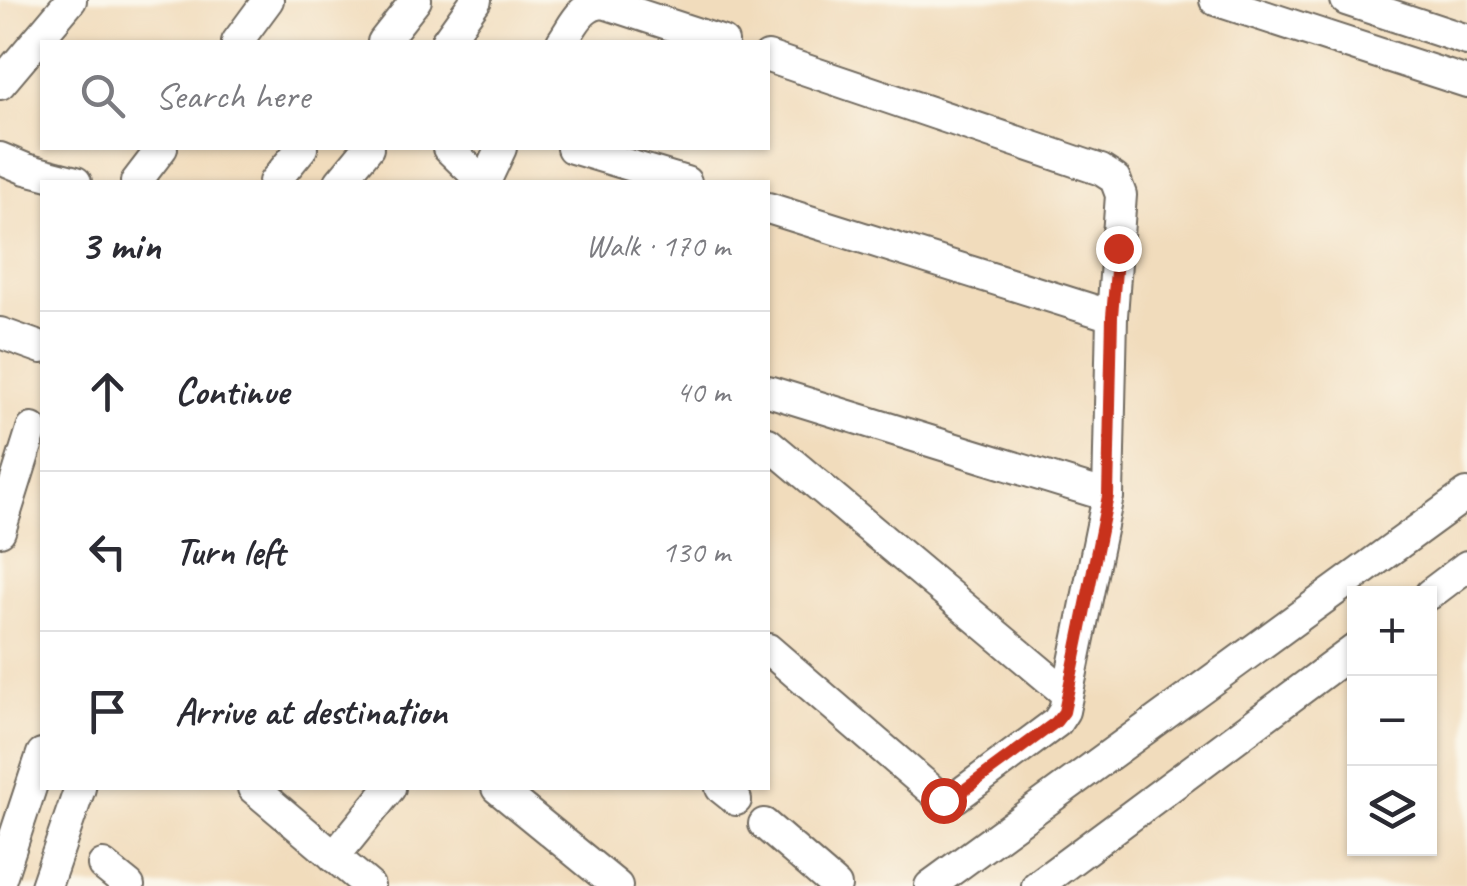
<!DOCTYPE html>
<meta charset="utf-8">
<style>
:root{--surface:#fff;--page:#f7f7f7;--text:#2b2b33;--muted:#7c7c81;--line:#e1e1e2}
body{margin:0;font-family:Caveat,sans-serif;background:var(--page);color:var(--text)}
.controls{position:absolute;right:30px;bottom:30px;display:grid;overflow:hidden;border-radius:0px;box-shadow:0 2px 8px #0004}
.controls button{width:90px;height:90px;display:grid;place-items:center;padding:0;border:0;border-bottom:2px solid var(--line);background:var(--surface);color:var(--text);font:50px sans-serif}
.stop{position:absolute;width:30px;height:30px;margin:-22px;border:8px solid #c8321e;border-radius:50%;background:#fff}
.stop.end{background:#c8321e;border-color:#fff;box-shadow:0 2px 10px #0008}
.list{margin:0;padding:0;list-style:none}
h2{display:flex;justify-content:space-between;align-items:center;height:130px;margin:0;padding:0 40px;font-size:42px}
h2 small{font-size:32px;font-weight:400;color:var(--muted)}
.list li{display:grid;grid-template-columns:65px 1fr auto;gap:30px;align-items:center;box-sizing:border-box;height:160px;padding:0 40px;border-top:2px solid var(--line)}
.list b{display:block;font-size:38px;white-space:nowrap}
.list em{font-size:32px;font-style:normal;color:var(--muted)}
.icon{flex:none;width:55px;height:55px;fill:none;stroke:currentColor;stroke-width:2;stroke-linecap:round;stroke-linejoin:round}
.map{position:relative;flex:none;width:1467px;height:886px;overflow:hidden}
.search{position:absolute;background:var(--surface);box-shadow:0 2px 8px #0004;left:40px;top:40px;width:730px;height:110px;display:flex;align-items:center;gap:25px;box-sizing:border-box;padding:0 35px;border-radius:0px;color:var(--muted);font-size:38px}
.panel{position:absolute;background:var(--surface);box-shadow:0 2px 8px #0004;left:40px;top:180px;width:730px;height:610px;border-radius:0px}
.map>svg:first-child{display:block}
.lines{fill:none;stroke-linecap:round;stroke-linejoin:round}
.minor-casing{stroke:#70695e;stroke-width:34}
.minor{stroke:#fff;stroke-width:30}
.route{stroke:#c8321e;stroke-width:12}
</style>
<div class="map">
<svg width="1467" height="886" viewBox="0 0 1467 886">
<rect width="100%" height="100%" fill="#fbf7ec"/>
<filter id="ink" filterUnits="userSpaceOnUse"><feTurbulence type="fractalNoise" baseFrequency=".01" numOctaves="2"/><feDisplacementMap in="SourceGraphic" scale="20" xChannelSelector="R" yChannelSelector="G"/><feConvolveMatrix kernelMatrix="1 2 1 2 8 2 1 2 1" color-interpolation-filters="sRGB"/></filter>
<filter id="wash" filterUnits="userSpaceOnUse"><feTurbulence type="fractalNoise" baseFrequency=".0048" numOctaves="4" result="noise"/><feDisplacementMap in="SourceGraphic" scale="40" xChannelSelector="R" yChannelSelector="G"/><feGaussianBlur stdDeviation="2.25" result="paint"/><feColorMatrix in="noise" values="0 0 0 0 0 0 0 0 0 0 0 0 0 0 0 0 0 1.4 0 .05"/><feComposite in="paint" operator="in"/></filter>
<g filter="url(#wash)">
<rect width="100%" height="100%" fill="#f1dcbc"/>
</g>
<g filter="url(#ink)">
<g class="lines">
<g class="minor-casing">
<g id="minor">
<polyline points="1215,0 1467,82"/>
<polyline points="1346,0 1467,40"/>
<polyline points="237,42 268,0"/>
<polyline points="383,42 416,0"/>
<polyline points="446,42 476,0"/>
<path d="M 562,42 C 574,25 581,4 604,3 L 723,42"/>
<polyline points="768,57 1101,170 1115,179 1121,195 1112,316 1108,496 1064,711 1057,722 956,797 943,800 768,649"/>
<polyline points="0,84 71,0"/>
<polyline points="448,148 483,182"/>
<polyline points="572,148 686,182"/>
<polyline points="0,158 26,169 76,182"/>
<polyline points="136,182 162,148"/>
<polyline points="274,182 302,148"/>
<polyline points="340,182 368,148"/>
<polyline points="485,182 501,148"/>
<polyline points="768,208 1112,316"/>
<polyline points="0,333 42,348"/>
<polyline points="768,391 1108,496"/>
<polyline points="768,443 1067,694"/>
<polyline points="0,531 32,429"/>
<polyline points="1430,594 1467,566"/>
<polyline points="253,788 369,886"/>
<polyline points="497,788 617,886"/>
<polyline points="721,788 736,800"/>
<polyline points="764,824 836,886"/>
<polyline points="334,857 390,788"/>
<polyline points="103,865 129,886"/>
<polyline points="0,881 42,754"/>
<polyline points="46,886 80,788"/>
<polyline points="930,886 1467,494"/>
<polyline points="1037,886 1354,650"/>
</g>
</g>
<use href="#minor" class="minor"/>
</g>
</g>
<g class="lines" filter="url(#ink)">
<polyline class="route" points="943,800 956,796 1056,722 1064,712 1108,496 1112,316 1118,248"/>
</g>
</svg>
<div class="controls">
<button>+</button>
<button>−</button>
<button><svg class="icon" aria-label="layers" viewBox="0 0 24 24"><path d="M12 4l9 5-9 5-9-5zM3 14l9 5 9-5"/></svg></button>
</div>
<div class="stop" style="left:943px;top:800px"></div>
<div class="stop end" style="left:1118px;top:248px"></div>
<div class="search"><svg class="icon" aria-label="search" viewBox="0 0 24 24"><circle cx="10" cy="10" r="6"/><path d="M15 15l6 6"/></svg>Search here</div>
<section class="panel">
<h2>3 min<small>Walk · 170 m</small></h2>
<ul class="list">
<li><svg class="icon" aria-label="ahead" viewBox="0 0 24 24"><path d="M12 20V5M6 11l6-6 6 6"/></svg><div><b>Continue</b></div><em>40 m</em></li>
<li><svg class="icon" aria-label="left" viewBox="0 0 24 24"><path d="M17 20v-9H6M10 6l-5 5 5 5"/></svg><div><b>Turn left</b></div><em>130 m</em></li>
<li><svg class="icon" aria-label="arrive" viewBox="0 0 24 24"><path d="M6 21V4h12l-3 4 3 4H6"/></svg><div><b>Arrive at destination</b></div></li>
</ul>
</section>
</div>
